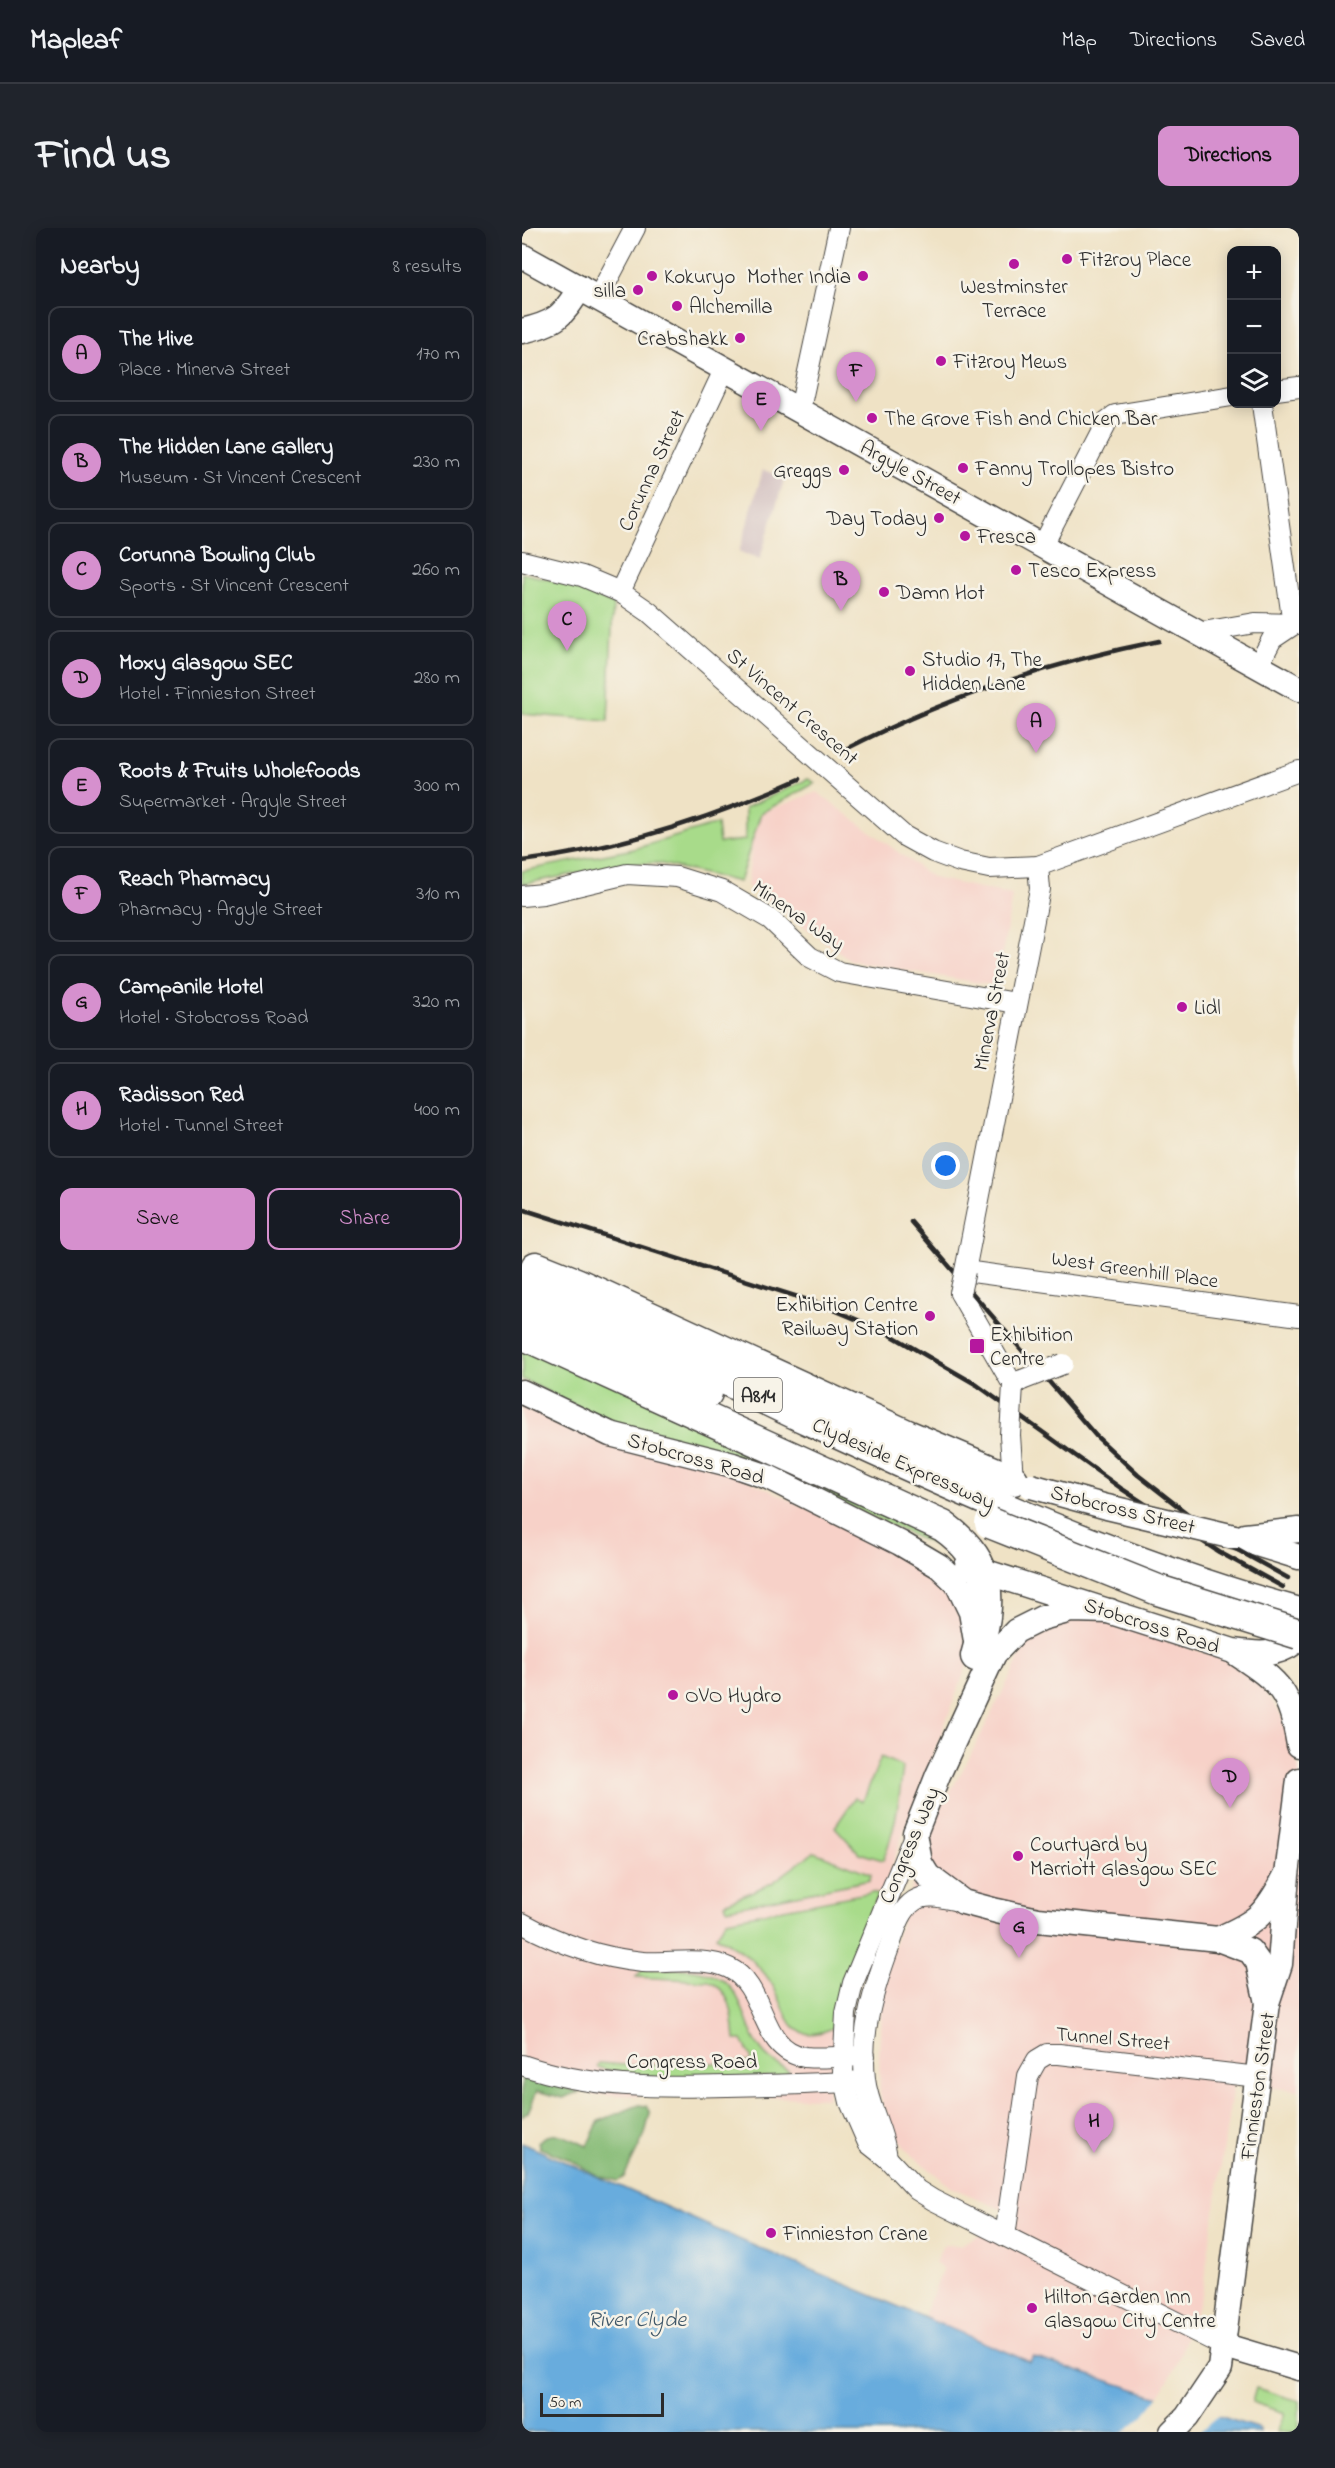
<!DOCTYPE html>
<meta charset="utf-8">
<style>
:root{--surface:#171b24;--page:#20242c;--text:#f1f3f6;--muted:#9ea1a6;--line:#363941;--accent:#d690ce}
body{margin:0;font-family:"Indie Flower",sans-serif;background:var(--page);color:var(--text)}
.controls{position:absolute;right:18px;top:18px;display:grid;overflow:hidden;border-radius:12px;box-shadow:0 3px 15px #0003}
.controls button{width:54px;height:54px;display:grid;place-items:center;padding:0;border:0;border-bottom:2px solid var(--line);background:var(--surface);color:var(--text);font:30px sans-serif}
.scale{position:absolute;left:18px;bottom:15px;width:124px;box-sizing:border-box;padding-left:6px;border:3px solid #2b2b2b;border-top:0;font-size:16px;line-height:21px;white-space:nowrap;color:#2b2b2b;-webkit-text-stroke:4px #f7f3e8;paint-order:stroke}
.you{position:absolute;left:424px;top:938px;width:21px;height:21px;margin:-15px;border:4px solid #fff;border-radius:50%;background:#1a73e8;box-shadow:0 0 0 9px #1a73e833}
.badge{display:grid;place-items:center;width:39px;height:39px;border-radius:50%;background:var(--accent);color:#111;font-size:20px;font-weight:700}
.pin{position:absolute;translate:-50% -50px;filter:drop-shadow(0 2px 3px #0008)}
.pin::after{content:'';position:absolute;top:32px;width:21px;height:18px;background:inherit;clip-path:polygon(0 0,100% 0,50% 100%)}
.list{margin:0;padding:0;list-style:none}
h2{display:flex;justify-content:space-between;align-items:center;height:78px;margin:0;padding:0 24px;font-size:26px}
h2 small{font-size:20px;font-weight:400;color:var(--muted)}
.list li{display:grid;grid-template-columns:39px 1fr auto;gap:18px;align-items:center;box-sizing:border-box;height:96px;margin:0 12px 12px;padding:0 12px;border:2px solid var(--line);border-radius:12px}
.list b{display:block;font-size:22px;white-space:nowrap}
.list p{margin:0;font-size:20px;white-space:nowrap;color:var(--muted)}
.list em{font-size:20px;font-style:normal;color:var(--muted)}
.actions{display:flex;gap:12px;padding:18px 24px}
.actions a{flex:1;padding:14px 0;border:2px solid var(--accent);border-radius:12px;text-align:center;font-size:21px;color:var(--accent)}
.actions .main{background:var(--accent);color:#111}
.icon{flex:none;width:33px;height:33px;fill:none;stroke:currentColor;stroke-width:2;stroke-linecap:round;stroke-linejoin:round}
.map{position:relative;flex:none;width:777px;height:2204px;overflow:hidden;border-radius:12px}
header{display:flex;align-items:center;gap:36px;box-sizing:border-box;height:84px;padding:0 30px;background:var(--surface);border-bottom:2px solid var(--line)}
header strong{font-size:28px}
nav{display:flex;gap:33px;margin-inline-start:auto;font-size:21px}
.intro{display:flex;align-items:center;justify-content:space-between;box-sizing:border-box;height:144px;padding:0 36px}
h1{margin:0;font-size:42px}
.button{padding:15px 27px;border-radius:12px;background:var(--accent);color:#111;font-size:21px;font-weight:700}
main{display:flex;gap:36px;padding:0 36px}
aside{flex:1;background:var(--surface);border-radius:12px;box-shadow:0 3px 15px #0003}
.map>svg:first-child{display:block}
.built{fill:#f7d1c8}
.industrial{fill:#d2bfc0}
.green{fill:#a8db8a;stroke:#6a835a;stroke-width:1.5}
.forest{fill:#86bb76;stroke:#587350;stroke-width:1.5}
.water{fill:#67acdd;stroke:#496c84;stroke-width:1.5}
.pier{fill:#efe2c5}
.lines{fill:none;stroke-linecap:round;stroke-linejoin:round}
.minor-casing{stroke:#484642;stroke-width:22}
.tertiary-casing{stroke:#484642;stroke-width:27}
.primary-casing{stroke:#484642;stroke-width:33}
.minor{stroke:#fff;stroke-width:20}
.tertiary{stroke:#fff;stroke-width:24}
.primary{stroke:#fff;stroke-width:30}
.rail{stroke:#2b2b2b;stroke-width:4.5}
.minor-bridge-casing{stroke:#484642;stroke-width:22;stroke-linecap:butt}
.tertiary-bridge-casing{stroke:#484642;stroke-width:27;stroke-linecap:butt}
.primary-bridge-casing{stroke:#484642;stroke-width:33;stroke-linecap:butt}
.minor-bridge{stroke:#fff;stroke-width:20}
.tertiary-bridge{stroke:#fff;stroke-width:24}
.primary-bridge{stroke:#fff;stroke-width:30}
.poi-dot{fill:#b5179e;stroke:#f7f3e8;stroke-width:2}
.labels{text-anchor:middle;stroke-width:5;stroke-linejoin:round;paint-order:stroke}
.shield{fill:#f7f3e8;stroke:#686764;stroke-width:1.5}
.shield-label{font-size:20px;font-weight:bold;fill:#2b2b2b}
.poi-label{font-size:21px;fill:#2b2b2b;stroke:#f7f3e8;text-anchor:start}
.street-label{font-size:21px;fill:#2b2b2b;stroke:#f7f3e8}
.water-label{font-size:22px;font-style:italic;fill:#405869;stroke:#f7f3e8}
</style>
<header>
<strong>Mapleaf</strong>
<nav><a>Map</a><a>Directions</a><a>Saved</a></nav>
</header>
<div class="intro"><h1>Find us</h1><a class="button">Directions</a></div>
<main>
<aside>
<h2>Nearby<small>8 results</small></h2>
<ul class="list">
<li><span class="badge">A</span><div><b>The Hive</b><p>Place · Minerva Street</p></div><em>170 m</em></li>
<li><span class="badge">B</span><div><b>The Hidden Lane Gallery</b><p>Museum · St Vincent Crescent</p></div><em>230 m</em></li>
<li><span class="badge">C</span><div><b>Corunna Bowling Club</b><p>Sports · St Vincent Crescent</p></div><em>260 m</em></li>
<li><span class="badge">D</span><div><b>Moxy Glasgow SEC</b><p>Hotel · Finnieston Street</p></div><em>280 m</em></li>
<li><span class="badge">E</span><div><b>Roots &amp; Fruits Wholefoods</b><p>Supermarket · Argyle Street</p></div><em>300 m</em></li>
<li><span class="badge">F</span><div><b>Reach Pharmacy</b><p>Pharmacy · Argyle Street</p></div><em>310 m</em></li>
<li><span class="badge">G</span><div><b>Campanile Hotel</b><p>Hotel · Stobcross Road</p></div><em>320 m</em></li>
<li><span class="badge">H</span><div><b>Radisson Red</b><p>Hotel · Tunnel Street</p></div><em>400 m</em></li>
</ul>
<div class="actions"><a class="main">Save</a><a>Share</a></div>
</aside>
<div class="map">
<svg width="777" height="2204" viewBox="0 0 777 2204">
<rect width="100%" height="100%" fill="#f7f3e8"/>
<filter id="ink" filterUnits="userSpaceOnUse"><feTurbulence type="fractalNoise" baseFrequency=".0167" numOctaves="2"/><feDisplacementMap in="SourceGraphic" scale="12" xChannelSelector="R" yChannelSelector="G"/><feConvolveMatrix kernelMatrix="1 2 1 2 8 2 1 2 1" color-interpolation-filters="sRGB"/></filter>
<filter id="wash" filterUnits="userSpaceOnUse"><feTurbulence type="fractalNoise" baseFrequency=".008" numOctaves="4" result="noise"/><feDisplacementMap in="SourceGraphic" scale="24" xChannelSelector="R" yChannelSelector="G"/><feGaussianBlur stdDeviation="1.35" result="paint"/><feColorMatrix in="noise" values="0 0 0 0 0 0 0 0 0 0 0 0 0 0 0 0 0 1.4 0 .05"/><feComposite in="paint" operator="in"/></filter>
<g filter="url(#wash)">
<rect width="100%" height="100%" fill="#efe2c5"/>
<g class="built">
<polygon points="295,564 411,650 490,667 475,758 330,733 225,658 234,587"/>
<polygon points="0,1176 220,1249 396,1334 438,1373 447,1429 444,1440 376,1620 315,1803 305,1870 74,1867 0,1844"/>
<polygon points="578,1390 701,1431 737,1454 761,1490 777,1541 777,1862 711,1857 680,2067 653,2140 637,2168 511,2129 508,2135 404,2091 403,2084 421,2041 413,2035 421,2017 438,2017 495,1988 429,1959 383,1921 368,1895 358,1867 357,1827 360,1758 407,1600 444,1536 509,1407 540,1393"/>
</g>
<polygon class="industrial" points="241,242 263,249 238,331 217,324"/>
<g class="green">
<polygon points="0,345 42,355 91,376 86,493 0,486"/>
<polygon points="286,551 293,555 239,585 217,654 136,635 104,636 0,656 0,643 112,621 195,596 197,615 223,612 223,580"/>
<polygon points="0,1110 425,1309 443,1328 398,1311 319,1274 85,1193 0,1151"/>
<path d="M 359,1529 L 381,1539 C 377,1571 374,1601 361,1632 L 337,1625 L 313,1599 L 333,1570 L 341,1573 Z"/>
<polygon points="292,1624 349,1646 348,1652 205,1681 203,1675 250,1655"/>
<path d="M 350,1664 L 356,1666 L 325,1746 L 313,1799 C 264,1822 268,1783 248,1753 C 234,1732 215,1720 194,1708 L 205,1692 Z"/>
<path d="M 121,1741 C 141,1741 163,1739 182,1744 C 226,1756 218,1794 238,1820 C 245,1831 256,1837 267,1843 L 265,1848 C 201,1850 137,1857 75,1839 L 77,1835 L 115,1838 L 228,1834 L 229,1829 L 220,1812 L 213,1812 C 211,1789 211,1763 186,1753 L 114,1749 Z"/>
<polygon points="734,2160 777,2173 777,2204 755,2204 763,2185 730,2174"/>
</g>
<g class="forest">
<polygon points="0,1845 57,1864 41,1870 15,1863 6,1884 0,1889"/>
<path d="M 117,1877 L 124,1878 L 128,1885 L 123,1906 L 102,1949 L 96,1953 L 76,1948 L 46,1931 L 18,1920 L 16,1914 C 32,1899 49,1911 65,1918 L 77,1893 Z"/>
</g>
<polygon class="water" points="0,1915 230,2017 508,2134 511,2129 738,2201 738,2204 0,2204"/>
<polygon class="pier" points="639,2165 700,2185 677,2204 602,2204 621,2188"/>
</g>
<g filter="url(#ink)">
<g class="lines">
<g class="minor-casing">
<g id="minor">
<polyline points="76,70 113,0"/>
<polyline points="754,162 777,159"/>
<polyline points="740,176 771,397"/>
<polyline points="278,181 317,0"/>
<polyline points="521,317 585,193 593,187 710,168"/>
<polyline points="0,333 60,348 98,364 127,384 382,608 411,624 438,634 467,640 516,638 777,543"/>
<polyline points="98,364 203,140"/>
<polyline points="675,405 733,395 777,396"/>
<polyline points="736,438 750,411 771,397"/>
<polyline points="516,638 518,661 511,697 443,1043 777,1088"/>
<polyline points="0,668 21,666 105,646 155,649 200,663 248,691 288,729 317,744 494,775"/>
<polyline points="438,1065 491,1157 500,1152"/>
<polyline points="488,1207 491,1252"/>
<polyline points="393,1605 331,1755 324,1785 321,1844 328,1874 346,1915 365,1930 395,1962 411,1972 700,2117"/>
<path d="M 0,1695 C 38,1716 77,1730 121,1734 C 148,1736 182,1728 207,1740 C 246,1759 236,1822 283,1829 C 302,1831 324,1828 343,1828"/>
<path d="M 0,1837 C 67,1860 134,1860 205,1858 C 251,1857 297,1856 343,1853"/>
<path d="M 365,1930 C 362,1902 346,1879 343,1851 C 338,1804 352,1760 368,1717 C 373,1703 378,1682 392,1673 C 406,1664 425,1671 441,1674"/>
<polyline points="483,2008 506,1848 515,1832 525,1826 537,1826 736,1849"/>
</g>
</g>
<g class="tertiary-casing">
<g id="tertiary">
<polyline points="0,28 777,461"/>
<path d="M 0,103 C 34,95 40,89 58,60"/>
<polyline points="0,1164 88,1206 211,1237 246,1249 378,1315 417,1338 435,1355 449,1384 454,1413"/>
<polyline points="723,1308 777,1302"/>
<polyline points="712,1309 777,1329"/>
<path d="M 445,1338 L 711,1423 C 734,1426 753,1429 773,1414 L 777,1398"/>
<polyline points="588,1383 549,1382 520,1390 494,1403 472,1426 416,1547 393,1605 398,1635 406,1648 441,1674 475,1683 516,1692 696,1711 728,1723 736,1734 745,1775"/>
<path d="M 715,1426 C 759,1455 768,1464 777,1517"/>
<path d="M 696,1711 C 735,1694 743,1687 763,1649"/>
<polyline points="700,2117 777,2140"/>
<polyline points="650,2204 665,2189 698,2140 745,1775 758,1736 765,1647 777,1552"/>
</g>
</g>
<g class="primary-casing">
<g id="primary">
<polyline points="14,1039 54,1055 385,1207 491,1252"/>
<path d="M 0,1053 C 98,1097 192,1148 289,1193 C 448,1267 608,1339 777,1385"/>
<polyline points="0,1078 185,1165"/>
<path d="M 0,1106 L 421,1298 C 473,1335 470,1372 454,1428"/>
</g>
</g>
<use href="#minor" class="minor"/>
<use href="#tertiary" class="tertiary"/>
<use href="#primary" class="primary"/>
<g class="rail">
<path d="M 320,523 C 421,471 525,435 637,413"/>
<path d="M 0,633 C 97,621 190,590 278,551"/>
<polyline points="0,981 295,1075 360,1102 455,1157 600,1261 697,1324 761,1359"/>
<polyline points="389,994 574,1208 616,1247 703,1315 766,1350"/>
</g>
<g class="minor-bridge-casing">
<g id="minor-bridge">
<polyline points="438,1065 443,1043"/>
<polyline points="500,1152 541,1136"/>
<polyline points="488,1207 491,1157"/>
</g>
</g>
<g class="tertiary-bridge-casing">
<polyline id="tertiary-bridge" points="509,1258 585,1279 712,1309"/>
</g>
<g class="primary-bridge-casing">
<polyline id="primary-bridge" points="468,1295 636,1362 777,1406"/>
</g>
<use href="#minor-bridge" class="minor-bridge"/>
<use href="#tertiary-bridge" class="tertiary-bridge"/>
<use href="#primary-bridge" class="primary-bridge"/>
</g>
</g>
<g class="poi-dot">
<circle cx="545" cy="31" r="6"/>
<circle cx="492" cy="36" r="6"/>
<circle cx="130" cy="48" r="6"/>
<circle cx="341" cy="48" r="6"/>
<circle cx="116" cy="62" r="6"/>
<circle cx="155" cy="78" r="6"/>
<circle cx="218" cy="110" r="6"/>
<circle cx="419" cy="133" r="6"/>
<circle cx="350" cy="190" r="6"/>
<circle cx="441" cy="240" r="6"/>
<circle cx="322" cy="242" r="6"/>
<circle cx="417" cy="290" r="6"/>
<circle cx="443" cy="308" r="6"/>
<circle cx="494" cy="342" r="6"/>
<circle cx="362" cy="364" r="6"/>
<circle cx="388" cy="443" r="6"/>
<circle cx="660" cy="779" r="6"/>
<circle cx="408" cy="1088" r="6"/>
<rect x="447" y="1110" width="16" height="16" rx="3"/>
<circle cx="151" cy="1467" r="6"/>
<circle cx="496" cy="1628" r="6"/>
<circle cx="249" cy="2005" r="6"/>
<circle cx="510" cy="2080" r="6"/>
</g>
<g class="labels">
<rect class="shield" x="212" y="1150" width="48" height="34" rx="4.5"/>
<g class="shield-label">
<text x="236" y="1174">A814</text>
</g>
<g class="poi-label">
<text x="557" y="38">Fitzroy Place</text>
<text x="142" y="55">Kokuryo</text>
<text x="329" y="55" text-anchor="end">Mother India</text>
<text x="492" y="65" text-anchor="middle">Westminster<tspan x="492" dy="24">Terrace</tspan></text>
<text x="104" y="69" text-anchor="end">silla</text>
<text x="167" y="85">Alchemilla</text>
<text x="206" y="117" text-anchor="end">Crabshakk</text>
<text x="431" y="140">Fitzroy Mews</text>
<text x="362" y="197">The Grove Fish and Chicken Bar</text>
<text x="453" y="247">Fanny Trollopes Bistro</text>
<text x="310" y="249" text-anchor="end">Greggs</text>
<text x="405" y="297" text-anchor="end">Day Today</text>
<text x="455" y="315">Fresca</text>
<text x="506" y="349">Tesco Express</text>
<text x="374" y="371">Damn Hot</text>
<text x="400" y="438">Studio 17, The<tspan x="400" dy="24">Hidden Lane</tspan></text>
<text x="672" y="786">Lidl</text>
<text x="396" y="1083" text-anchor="end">Exhibition Centre<tspan x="396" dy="24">Railway Station</tspan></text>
<text x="468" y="1113">Exhibition<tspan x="468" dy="24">Centre</tspan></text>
<text x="163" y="1474">OVO Hydro</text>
<text x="508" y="1623">Courtyard by<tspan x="508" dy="24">Marriott Glasgow SEC</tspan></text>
<text x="261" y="2012">Finnieston Crane</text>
<text x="522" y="2075">Hilton Garden Inn<tspan x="522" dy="24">Glasgow City Centre</tspan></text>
</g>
<g class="street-label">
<text transform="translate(129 242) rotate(-65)" y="7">Corunna Street</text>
<text transform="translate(389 244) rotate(29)" y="7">Argyle Street</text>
<text transform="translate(271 478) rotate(41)" y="7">St Vincent Crescent</text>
<text transform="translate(277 687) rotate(35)" y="7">Minerva Way</text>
<text transform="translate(469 783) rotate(-79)" y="7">Minerva Street</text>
<text transform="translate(613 1041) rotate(8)" y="7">West Greenhill Place</text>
<text transform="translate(174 1230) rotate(16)" y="7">Stobcross Road</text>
<text transform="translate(382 1235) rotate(24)" y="7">Clydeside Expressway</text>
<text transform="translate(601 1281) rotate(14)" y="7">Stobcross Street</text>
<text transform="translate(630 1397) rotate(18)" y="7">Stobcross Road</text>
<text transform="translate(387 1617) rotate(-67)" y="7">Congress Way</text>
<text transform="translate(591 1810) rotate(5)" y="7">Tunnel Street</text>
<text x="170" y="1840">Congress Road</text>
<text transform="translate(735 1858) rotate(-82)" y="7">Finnieston Street</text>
</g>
<g class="water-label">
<text x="115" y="2098">River Clyde</text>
</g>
</g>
</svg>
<div class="controls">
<button>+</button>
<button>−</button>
<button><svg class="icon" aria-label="layers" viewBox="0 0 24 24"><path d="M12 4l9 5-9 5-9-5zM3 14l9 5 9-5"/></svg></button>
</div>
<div class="scale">50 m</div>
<div class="you"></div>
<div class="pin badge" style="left:514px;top:525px">A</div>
<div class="pin badge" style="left:319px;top:383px">B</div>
<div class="pin badge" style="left:45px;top:423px">C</div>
<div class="pin badge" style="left:708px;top:1580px">D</div>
<div class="pin badge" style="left:239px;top:203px">E</div>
<div class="pin badge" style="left:334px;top:174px">F</div>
<div class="pin badge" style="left:497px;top:1730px">G</div>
<div class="pin badge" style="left:572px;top:1925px">H</div>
</div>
</main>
